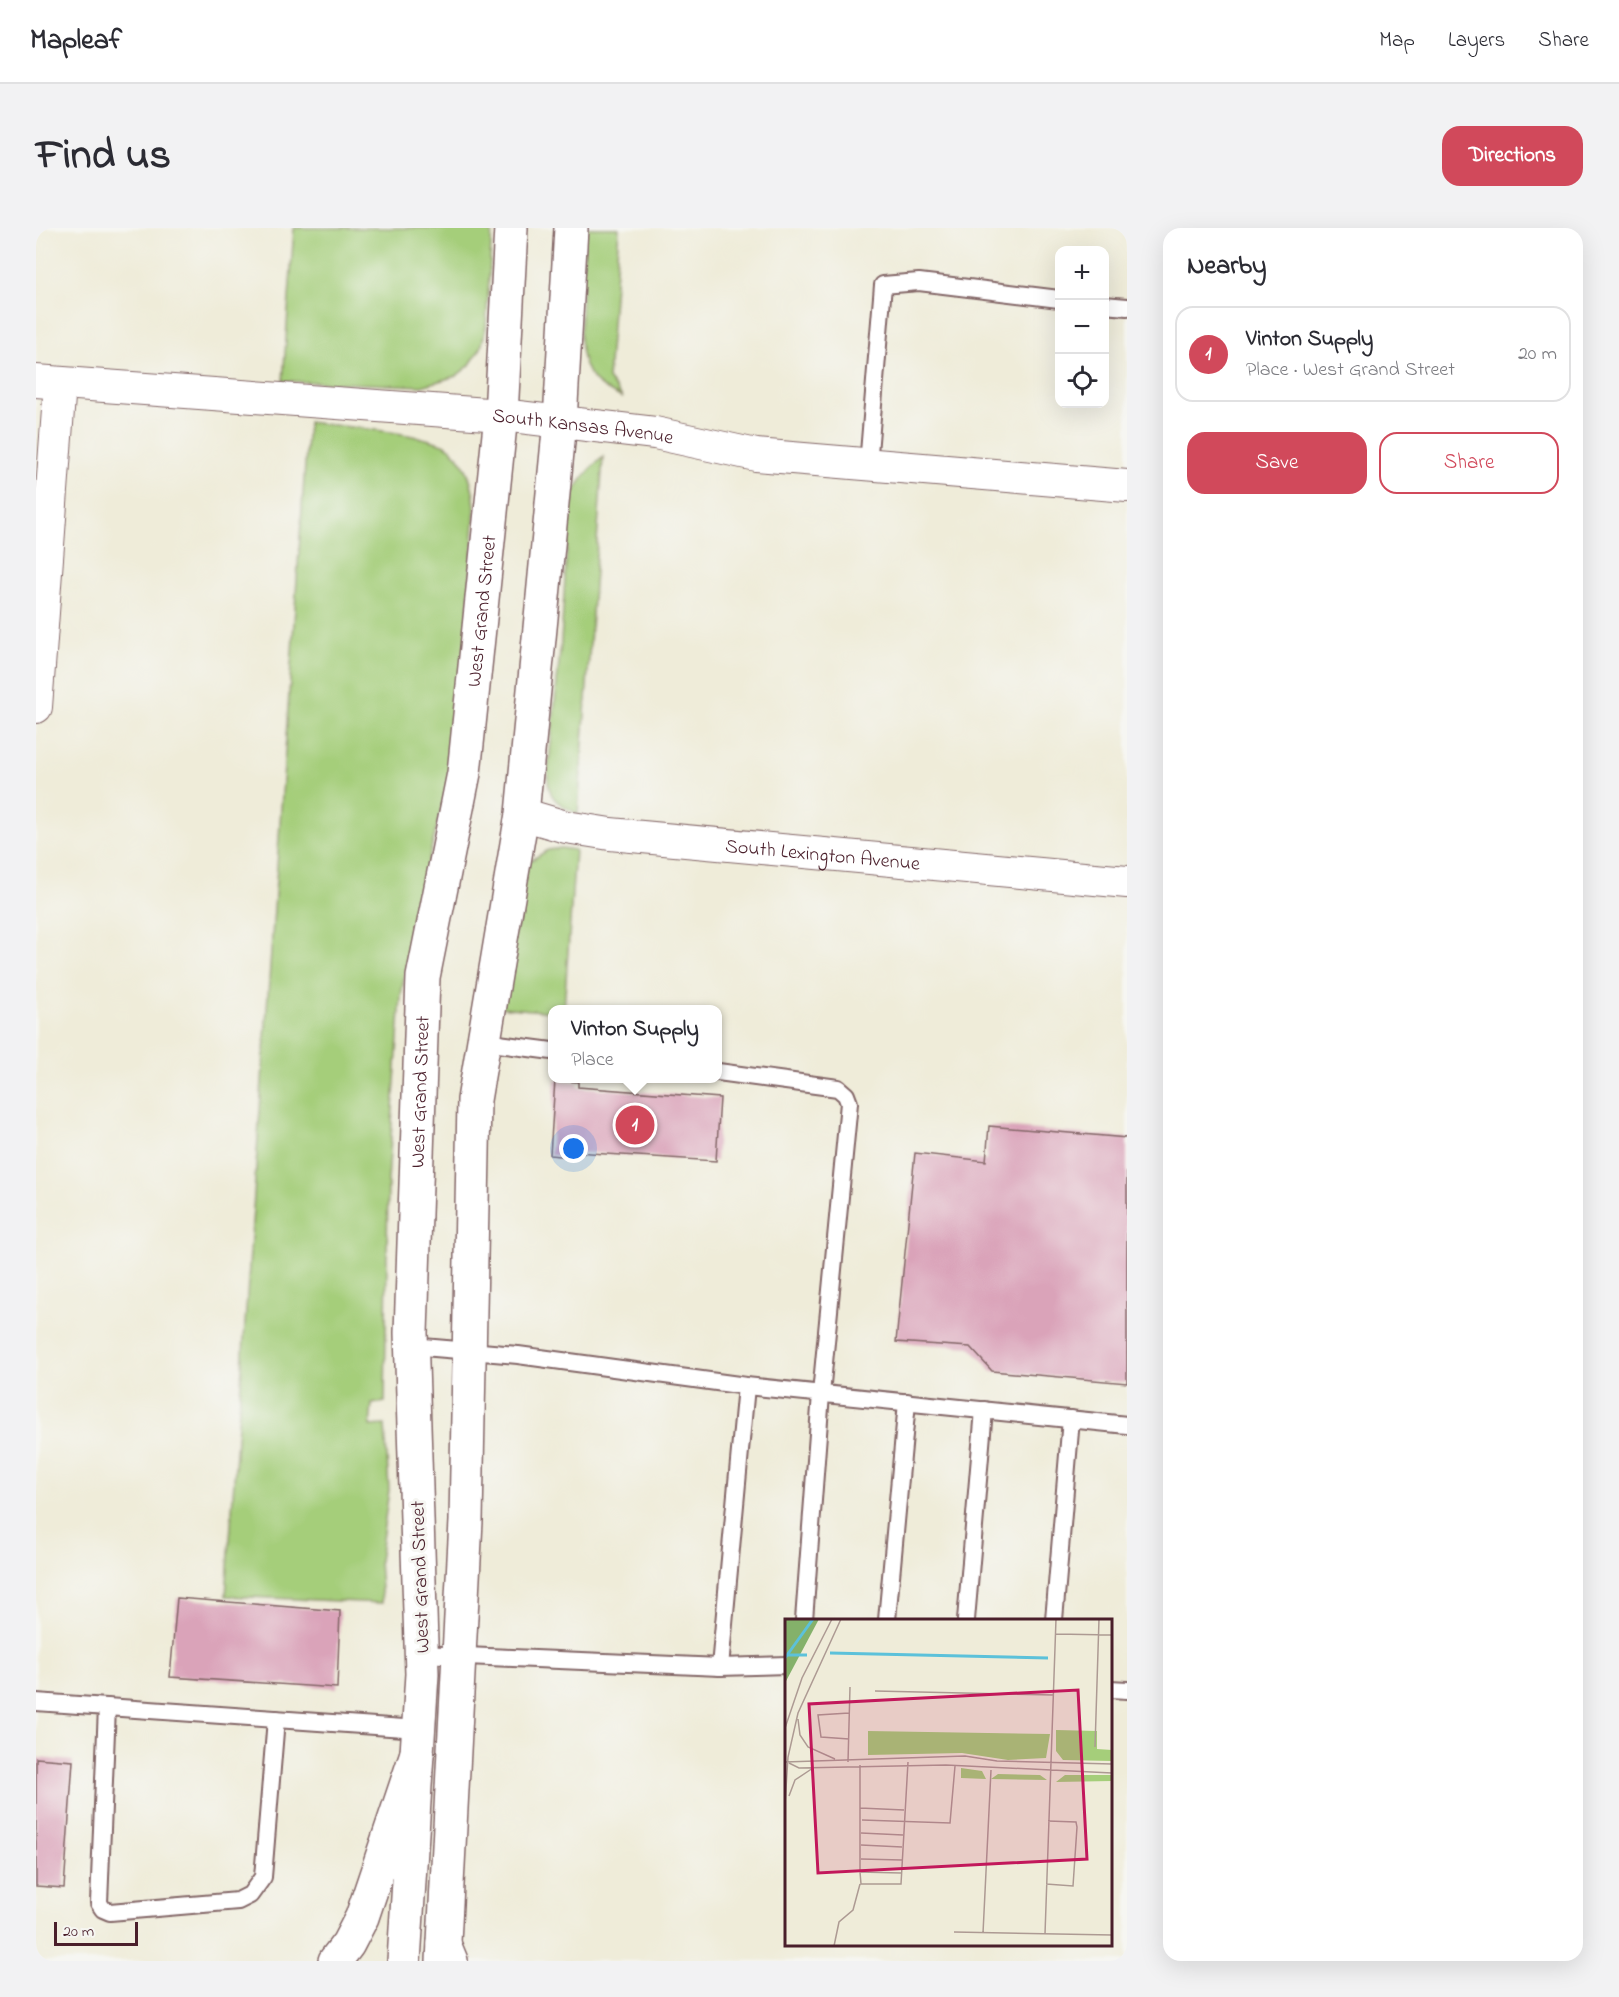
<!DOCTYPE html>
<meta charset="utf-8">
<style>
:root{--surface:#fff;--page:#f2f2f3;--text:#2b2b33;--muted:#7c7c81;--line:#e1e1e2;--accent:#d1495b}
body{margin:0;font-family:"Indie Flower",sans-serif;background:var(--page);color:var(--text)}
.controls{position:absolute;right:18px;top:18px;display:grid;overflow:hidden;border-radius:12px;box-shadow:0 6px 24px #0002}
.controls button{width:54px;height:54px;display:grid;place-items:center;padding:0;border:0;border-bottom:2px solid var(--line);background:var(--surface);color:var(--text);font:30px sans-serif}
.scale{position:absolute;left:18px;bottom:15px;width:84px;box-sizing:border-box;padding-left:6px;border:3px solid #4a1f2b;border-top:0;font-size:16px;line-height:21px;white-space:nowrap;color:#4a1f2b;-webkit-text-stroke:4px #f6f6f2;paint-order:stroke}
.you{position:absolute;left:538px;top:921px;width:21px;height:21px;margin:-15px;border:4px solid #fff;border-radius:50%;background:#1a73e8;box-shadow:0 0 0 9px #1a73e833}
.badge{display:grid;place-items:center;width:39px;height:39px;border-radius:50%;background:var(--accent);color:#fff;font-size:20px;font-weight:700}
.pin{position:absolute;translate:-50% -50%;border:3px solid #fff;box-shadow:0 2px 6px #0006}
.popup{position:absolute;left:512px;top:777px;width:174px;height:78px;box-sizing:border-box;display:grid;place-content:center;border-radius:12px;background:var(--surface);filter:drop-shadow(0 2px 4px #0005);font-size:20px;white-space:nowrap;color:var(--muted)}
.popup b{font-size:22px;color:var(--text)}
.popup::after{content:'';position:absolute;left:50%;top:100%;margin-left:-12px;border:12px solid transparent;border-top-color:var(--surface)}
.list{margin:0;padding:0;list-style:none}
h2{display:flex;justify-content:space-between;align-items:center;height:78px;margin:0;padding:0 24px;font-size:26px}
h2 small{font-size:20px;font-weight:400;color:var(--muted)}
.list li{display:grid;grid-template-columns:39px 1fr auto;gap:18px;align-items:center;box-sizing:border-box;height:96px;margin:0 12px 12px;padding:0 12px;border:2px solid var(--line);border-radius:18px}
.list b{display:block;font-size:22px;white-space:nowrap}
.list p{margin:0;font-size:20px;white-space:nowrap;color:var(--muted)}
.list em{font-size:20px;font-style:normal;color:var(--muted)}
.actions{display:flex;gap:12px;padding:18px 24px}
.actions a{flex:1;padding:14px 0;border:2px solid var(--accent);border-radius:18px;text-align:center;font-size:21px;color:var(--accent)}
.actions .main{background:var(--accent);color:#fff}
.icon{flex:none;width:33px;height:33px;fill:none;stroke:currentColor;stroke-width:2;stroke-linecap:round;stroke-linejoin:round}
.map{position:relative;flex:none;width:1091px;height:1733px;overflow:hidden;border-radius:18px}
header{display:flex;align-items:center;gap:36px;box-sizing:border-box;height:84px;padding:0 30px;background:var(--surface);border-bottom:2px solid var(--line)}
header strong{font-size:28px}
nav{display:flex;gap:33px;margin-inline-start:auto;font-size:21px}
.intro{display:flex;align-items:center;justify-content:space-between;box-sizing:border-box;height:144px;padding:0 36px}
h1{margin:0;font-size:42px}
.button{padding:15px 27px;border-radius:18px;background:var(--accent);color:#fff;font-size:21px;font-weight:700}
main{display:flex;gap:36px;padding:0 36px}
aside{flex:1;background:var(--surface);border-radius:18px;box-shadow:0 6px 24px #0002}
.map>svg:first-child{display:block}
.green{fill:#a5ce7a;stroke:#787652;stroke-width:1.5}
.building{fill:#daa3b9}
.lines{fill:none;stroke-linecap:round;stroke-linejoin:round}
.service-casing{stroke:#846768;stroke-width:20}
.minor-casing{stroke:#846768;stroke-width:34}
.secondary-casing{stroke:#846768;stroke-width:36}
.primary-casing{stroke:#846768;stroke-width:36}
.service{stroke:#fff;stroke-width:16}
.minor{stroke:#fff;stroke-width:32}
.secondary{stroke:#fff;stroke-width:33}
.primary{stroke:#fff;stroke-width:33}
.labels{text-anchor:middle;stroke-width:6;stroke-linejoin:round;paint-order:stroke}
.street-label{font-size:20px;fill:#4a1f2b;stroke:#f6f6f2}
.inset-river{fill:none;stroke:#5cc1da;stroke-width:3}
.inset-road{fill:none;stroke:#ad9a93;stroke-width:1.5}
.view{fill:#c2185b;fill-opacity:0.15;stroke:#c2185b;stroke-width:3}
.inset-edge{fill:none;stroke:#4a1f2b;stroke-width:3}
</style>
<header>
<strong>Mapleaf</strong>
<nav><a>Map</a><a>Layers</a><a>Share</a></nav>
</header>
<div class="intro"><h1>Find us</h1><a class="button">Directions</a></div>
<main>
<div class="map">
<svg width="1091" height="1733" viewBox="0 0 1091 1733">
<rect width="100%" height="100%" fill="#f6f6f2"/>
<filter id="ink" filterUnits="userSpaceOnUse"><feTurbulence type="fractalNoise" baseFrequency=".0167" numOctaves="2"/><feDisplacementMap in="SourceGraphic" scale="12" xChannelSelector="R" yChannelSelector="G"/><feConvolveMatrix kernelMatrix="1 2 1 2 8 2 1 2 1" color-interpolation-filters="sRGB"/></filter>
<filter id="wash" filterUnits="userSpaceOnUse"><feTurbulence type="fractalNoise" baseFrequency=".008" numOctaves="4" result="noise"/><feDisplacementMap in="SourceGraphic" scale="24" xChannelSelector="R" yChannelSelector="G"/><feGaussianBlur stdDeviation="1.35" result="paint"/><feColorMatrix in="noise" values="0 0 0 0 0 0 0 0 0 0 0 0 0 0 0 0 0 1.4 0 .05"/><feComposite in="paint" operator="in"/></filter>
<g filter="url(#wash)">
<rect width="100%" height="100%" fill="#efecd9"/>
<g class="green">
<polygon points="258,0 456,0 450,99 445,120 433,138 420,148 386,158 247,153"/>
<path d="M 549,0 L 583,0 L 572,151 L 587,170 C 556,156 546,145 544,109 Z"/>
<path d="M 272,194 C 302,198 394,205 414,220 C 432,235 437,257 439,279 L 426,473 L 413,551 L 378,688 L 365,768 L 352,952 L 349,1174 L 336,1176 L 334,1198 L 349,1197 L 353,1262 L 343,1333 L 346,1375 L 190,1368 Z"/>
<path d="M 567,229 L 542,586 C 520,575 511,570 512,544 L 525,414 L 534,271 C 542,254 553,241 567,229 Z"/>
<polygon points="525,620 539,622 528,781 516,782 516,784 464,779 492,634 512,622"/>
</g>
<g id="blocks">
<g class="building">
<polygon points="519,852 542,854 542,859 684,870 680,933 539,924 536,929 514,927"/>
<polygon points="953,898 1091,910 1091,1155 956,1143 934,1119 860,1114 879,925 950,933"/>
<polygon points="141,1370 304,1383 301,1460 134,1449"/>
<polygon points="0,1530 37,1533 28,1660 0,1658"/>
</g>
</g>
</g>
<g filter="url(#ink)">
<use href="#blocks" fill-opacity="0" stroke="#846768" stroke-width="1.5"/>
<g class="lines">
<g class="service-casing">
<g id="service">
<polyline points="1068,77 1091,79"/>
<polyline points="832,237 847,57 883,54 1023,71"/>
<polyline points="447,814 516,823"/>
<polyline points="682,844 802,860 810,867 813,875 785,1166 768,1392"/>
<polyline points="375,1118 482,1127 710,1158 1091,1197"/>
<polyline points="851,1392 871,1174"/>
<polyline points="930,1392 948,1182"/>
<polyline points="1018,1392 1035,1191"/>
<polyline points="385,1426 684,1439 750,1437"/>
<polyline points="684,1439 710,1158"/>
<polyline points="1074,1461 1091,1462"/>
<polyline points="0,1474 382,1501"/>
<polyline points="71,1479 63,1675 67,1681 74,1684 202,1673 214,1667 227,1649 240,1491"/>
</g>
</g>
<g class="minor-casing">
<g id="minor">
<path id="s1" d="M 0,153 L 465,187 L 619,205 L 720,227 L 1091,258"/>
<polyline points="0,479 24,155"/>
<path id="s2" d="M 486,586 L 530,599 L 574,606 L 1091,654"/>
</g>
</g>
<g class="secondary-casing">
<g id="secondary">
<path id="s3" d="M 368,1733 L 386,1446 L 375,1105 L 387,749 L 428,545 L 465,187 L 475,0"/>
<polyline points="407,1733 430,1293 438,872 486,586 524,193 535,0"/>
</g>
</g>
<g class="primary-casing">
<g id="primary">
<polyline points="408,1716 415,1733"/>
<polyline points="299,1733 312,1716 326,1689 381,1525"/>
</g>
</g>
<use href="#service" class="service"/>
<use href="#minor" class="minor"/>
<use href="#secondary" class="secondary"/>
<use href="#primary" class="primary"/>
</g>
</g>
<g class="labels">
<g class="street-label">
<text dy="7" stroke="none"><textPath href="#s1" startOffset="549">South Kansas Avenue</textPath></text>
<text dy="7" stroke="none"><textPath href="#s3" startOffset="1356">West Grand Street</textPath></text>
<text dy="7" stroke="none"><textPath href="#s2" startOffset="304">South Lexington Avenue</textPath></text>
<text dy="7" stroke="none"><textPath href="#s3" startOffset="870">West Grand Street</textPath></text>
<text transform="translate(383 1349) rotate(-92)" y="7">West Grand Street</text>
</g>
</g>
<g transform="translate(749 1391)">
<rect width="327" height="327" fill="#efecd9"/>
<path d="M 271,111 L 312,112 L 312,130 L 327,131 L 327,142 L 278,141 L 271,132 ZM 83,112 L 265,115 L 261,139 L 223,141 L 177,134 L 83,136 ZM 176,149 L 197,152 L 201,160 L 176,159 ZM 213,155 L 255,156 L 262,161 L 206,160 ZM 280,156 L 327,156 L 327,162 L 271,163 Z" fill="#a5ce7a"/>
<path d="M 0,0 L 34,0 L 0,64 Z" fill="#84b16a"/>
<path class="inset-river" d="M 45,34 L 263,39M 2,36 L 22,36M 0,39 L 28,0"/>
<path class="inset-road" d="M 271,15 L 327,16M 90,72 L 269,76M 13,100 L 15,116 L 23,128 L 50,140M 0,109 L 17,59 L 47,0M 64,120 L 36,118 L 33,96 L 64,94M 310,128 L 314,0M 0,143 L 180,137 L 212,142 L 327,145M 63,143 L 65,68M 4,144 L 14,149 L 161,146 L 327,154M 75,146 L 75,253 L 116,254M 4,177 L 10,161 L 28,149M 0,185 L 3,138 L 13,94 L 56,0M 75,189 L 119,191M 77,201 L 165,204 L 170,147M 76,214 L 118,216M 76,226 L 117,228M 76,240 L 117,241M 75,253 L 76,265 L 116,265 L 123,143M 261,265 L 288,267 L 292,208 L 291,203 L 263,202M 169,313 L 327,316M 198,314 L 206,151M 260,315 L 271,0M 49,327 L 54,303 L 68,291 L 75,265"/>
<path class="view" d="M 293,71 L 302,240 L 33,254 L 24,85 Z"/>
<rect width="327" height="327" class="inset-edge"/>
</g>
</svg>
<div class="controls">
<button>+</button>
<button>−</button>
<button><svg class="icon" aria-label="locate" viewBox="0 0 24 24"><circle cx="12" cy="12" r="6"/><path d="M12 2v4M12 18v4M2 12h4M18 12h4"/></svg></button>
</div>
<div class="scale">20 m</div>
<div class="you"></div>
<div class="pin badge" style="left:599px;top:897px">1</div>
<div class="popup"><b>Vinton Supply</b>Place</div>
</div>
<aside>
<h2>Nearby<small></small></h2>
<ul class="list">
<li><span class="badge">1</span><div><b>Vinton Supply</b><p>Place · West Grand Street</p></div><em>20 m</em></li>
</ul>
<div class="actions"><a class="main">Save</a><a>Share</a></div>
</aside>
</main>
